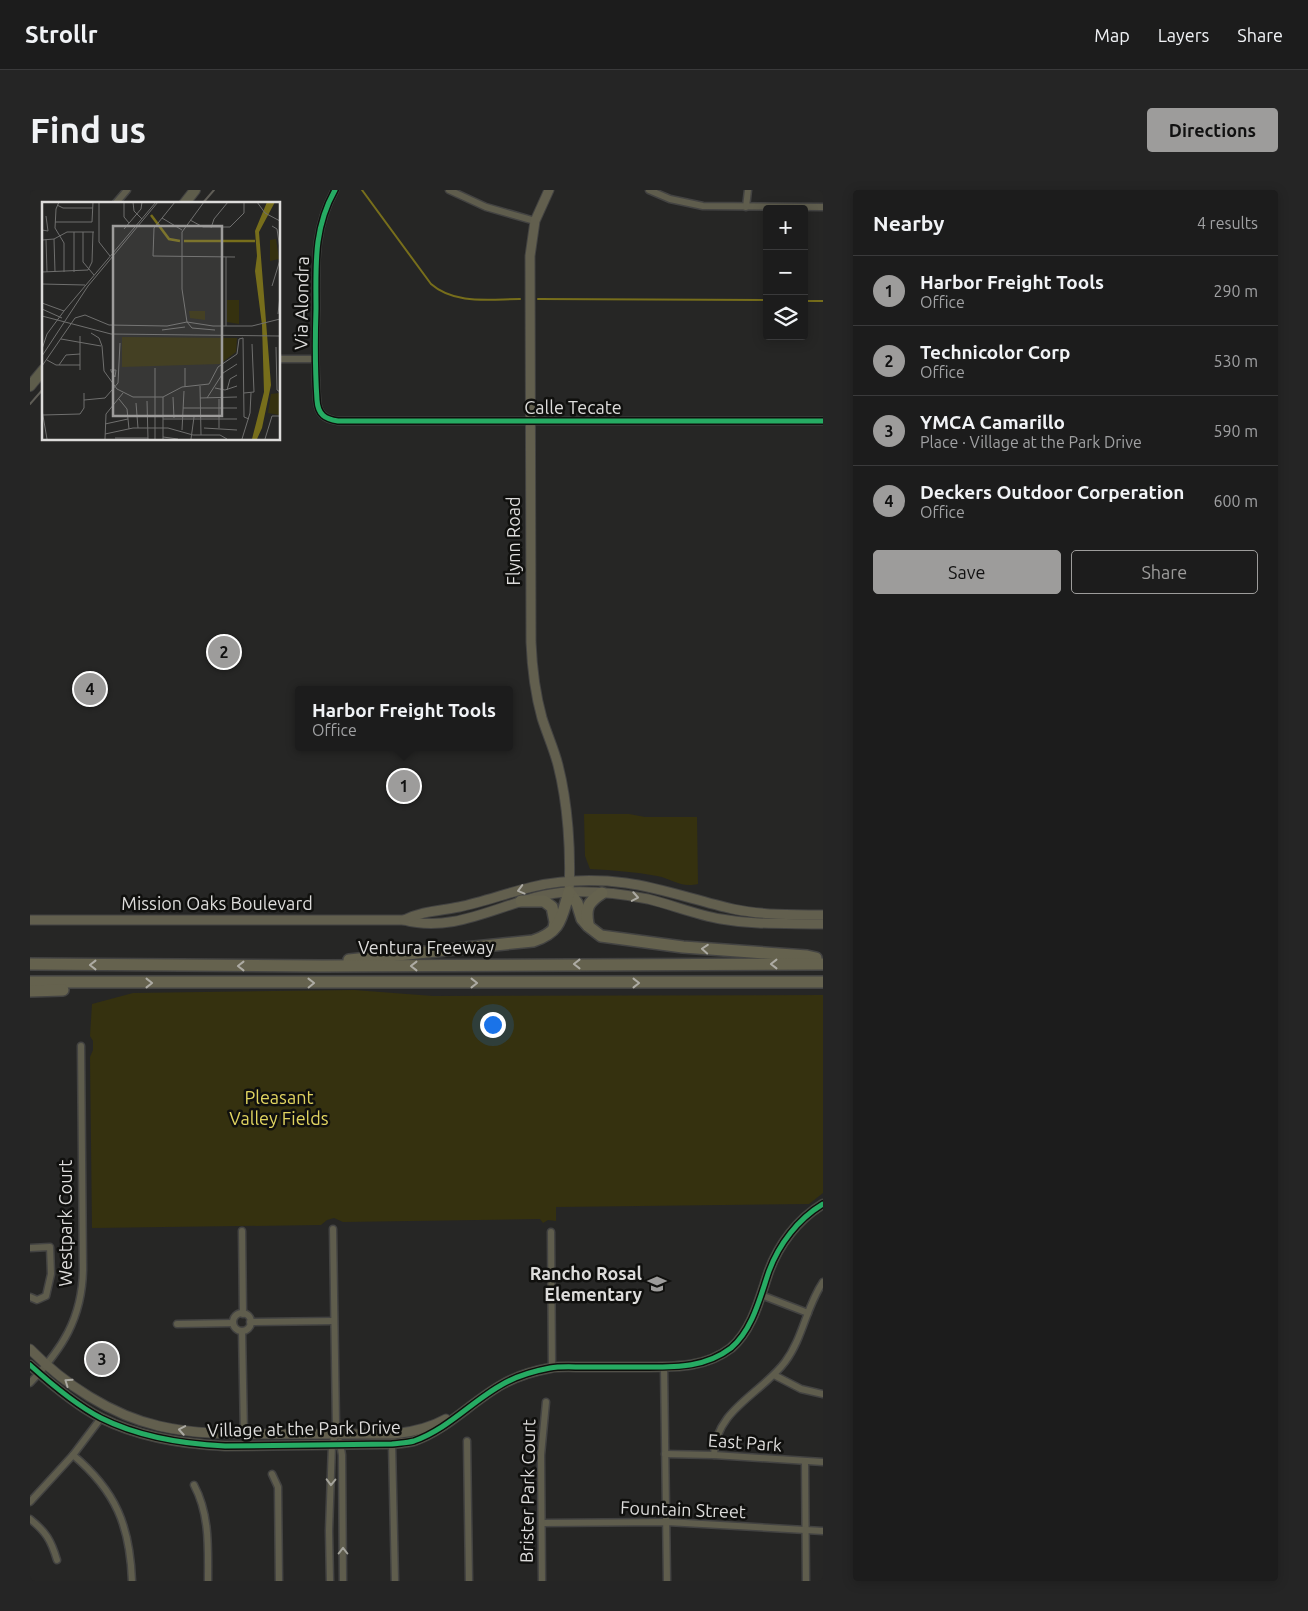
<!DOCTYPE html>
<meta charset="utf-8">
<style>
:root{--surface:#1c1c1c;--page:#252525;--text:#f1f3f6;--muted:#a0a1a3;--line:#3a3a3b;--accent:#9d9c9b}
body{margin:0;font-family:Ubuntu,sans-serif;background:var(--page);color:var(--text)}
.controls{position:absolute;right:15px;top:15px;display:grid;overflow:hidden;border-radius:5px;box-shadow:0 2px 12px #0003}
.controls button{width:45px;height:45px;display:grid;place-items:center;padding:0;border:0;border-bottom:1px solid var(--line);background:var(--surface);color:var(--text);font:25px sans-serif}
.you{position:absolute;left:462px;top:834px;width:18px;height:18px;margin:-12px;border:4px solid #fff;border-radius:50%;background:#1a73e8;box-shadow:0 0 0 8px #1a73e833}
.badge{display:grid;place-items:center;width:32px;height:32px;border-radius:50%;background:var(--accent);color:#111;font-size:16px;font-weight:700}
.pin{position:absolute;translate:-50% -50%;border:2px solid #fff;box-shadow:0 1px 5px #0006}
.popup{position:absolute;left:265px;top:496px;width:218px;height:65px;box-sizing:border-box;display:grid;place-content:center;border-radius:5px;background:var(--surface);filter:drop-shadow(0 1px 4px #0005);font-size:16px;white-space:nowrap;color:var(--muted)}
.popup b{font-size:19px;color:var(--text)}
.popup::after{content:'';position:absolute;left:50%;top:100%;margin-left:-10px;border:10px solid transparent;border-top-color:var(--surface)}
.list{margin:0;padding:0;list-style:none}
h2{display:flex;justify-content:space-between;align-items:center;height:65px;margin:0;padding:0 20px;font-size:21px}
h2 small{font-size:16px;font-weight:400;color:var(--muted)}
.list li{display:grid;grid-template-columns:32px 1fr auto;gap:15px;align-items:center;box-sizing:border-box;height:70px;padding:0 20px;border-top:1px solid var(--line)}
.list b{display:block;font-size:19px;white-space:nowrap}
.list p{margin:0;font-size:16px;white-space:nowrap;color:var(--muted)}
.list em{font-size:16px;font-style:normal;color:var(--muted)}
.actions{display:flex;gap:10px;padding:15px 20px}
.actions a{flex:1;padding:11px 0;border:1px solid var(--accent);border-radius:5px;text-align:center;font-size:18px;color:var(--accent)}
.actions .main{background:var(--accent);color:#111}
.icon{flex:none;width:28px;height:28px;fill:none;stroke:currentColor;stroke-width:2;stroke-linecap:round;stroke-linejoin:round}
.map{position:relative;flex:none;width:793px;height:1391px;overflow:hidden;border-radius:5px}
header{display:flex;align-items:center;gap:30px;box-sizing:border-box;height:70px;padding:0 25px;background:var(--surface);border-bottom:1px solid var(--line)}
header strong{font-size:24px}
nav{display:flex;gap:28px;margin-inline-start:auto;font-size:18px}
.intro{display:flex;align-items:center;justify-content:space-between;box-sizing:border-box;height:120px;padding:0 30px}
h1{margin:0;font-size:35px}
.button{padding:12px 22px;border-radius:5px;background:var(--accent);color:#111;font-size:18px;font-weight:700}
main{display:flex;gap:30px;padding:0 30px}
aside{flex:1;background:var(--surface);border-radius:5px;box-shadow:0 2px 12px #0003}
.map>svg:first-child{display:block}
.green{fill:#35310f}
.lines{fill:none;stroke-linecap:round;stroke-linejoin:round}
.stream{stroke:#776e1b;stroke-width:2}
.street-casing{stroke:#434342;stroke-width:9}
.secondary-casing{stroke:#434342;stroke-width:11}
.primary-casing{stroke:#434342;stroke-width:12}
.highway-casing{stroke:#434342;stroke-width:14}
.street{stroke:#5f5d4d;stroke-width:6}
.secondary{stroke:#625f4e;stroke-width:9}
.primary{stroke:#5e5d4b;stroke-width:10}
.highway{stroke:#65624e;stroke-width:11}
.rail{stroke:#5f5d56;stroke-width:2}
.cycleway-casing{stroke:#10100e;stroke-width:8}
.cycleway{stroke:#26ab63;stroke-width:5}
.oneway{stroke:#acaaa3}
.oneway2{stroke:#adaba3}
.oneway3{stroke:#a4a39b}
.labels{text-anchor:middle;stroke-width:5;stroke-linejoin:round;paint-order:stroke}
.street-label{font-size:18px;fill:#dddcdb;stroke:#10100e}
.park-label{font-size:18px;fill:#e1d460;stroke:#10100e}
.poi-label{font-size:18px;font-weight:bold;fill:#dddcdb;stroke:#10100e;text-anchor:end}
.inset-river{fill:none;stroke:#776e1b;stroke-width:2.5}
.inset-road{fill:none;stroke:#6f6f6e;stroke-width:1}
.view{fill:#9d9c9b;fill-opacity:0.15;stroke:#9d9c9b;stroke-width:2.5}
.inset-edge{fill:none;stroke:#dddcdb;stroke-width:2.5}
</style>
<header>
<strong>Strollr</strong>
<nav><a>Map</a><a>Layers</a><a>Share</a></nav>
</header>
<div class="intro"><h1>Find us</h1><a class="button">Directions</a></div>
<main>
<div class="map">
<svg width="793" height="1391" viewBox="0 0 793 1391">
<rect width="100%" height="100%" fill="#262625"/>
<g class="green">
<path d="M 554,624 L 599,624 L 615,627 L 667,627 L 668,694 C 650,698 643,689 627,686 C 605,682 583,680 560,679 L 555,666 Z"/>
<polygon points="324,800 403,806 793,805 793,1003 779,1014 526,1017 526,1031 518,1030 513,1033 510,1029 313,1032 304,1028 297,1030 291,1035 62,1038 60,867 63,860 63,851 60,846 62,814 103,803"/>
</g>
<g class="lines">
<g class="stream">
<path d="M 332,0 L 401,94 C 425,115 460,109 490,109"/>
<polyline points="508,109 737,110"/>
<polyline points="774,111 793,111"/>
</g>
<g class="street-casing">
<g id="street">
<path d="M 305,0 C 283,39 286,76 286,119 C 285,149 285,180 287,210 C 288,225 295,229 308,231 L 793,231"/>
<polyline points="419,0 456,17 505,31"/>
<polyline points="619,0 640,9 673,16 793,17"/>
<polyline points="85,14 97,0"/>
<polyline points="716,17 718,0"/>
<polyline points="249,169 285,169"/>
<polyline points="212,1041 213,1124"/>
<polyline points="521,1042 522,1177"/>
<polyline points="0,1058 20,1057 21,1084 16,1106 7,1110 0,1107"/>
<polyline points="731,1105 778,1123"/>
<circle cx="212" cy="1132" r="9"/>
<polyline points="220,1132 304,1131"/>
<polyline points="147,1134 203,1133"/>
<polyline points="212,1141 214,1244"/>
<polyline points="634,1177 637,1391"/>
<polyline points="744,1185 771,1199 793,1204"/>
<path d="M 0,1193 C 32,1159 52,1129 53,1080 L 51,856"/>
<polyline points="437,1251 439,1391"/>
<polyline points="310,1252 312,1265 313,1391"/>
<polyline points="362,1254 365,1391"/>
<polyline points="635,1264 684,1265 793,1272"/>
<path d="M 43,1265 C 86,1301 100,1336 102,1391"/>
<path d="M 684,1265 C 685,1220 731,1204 755,1172 C 773,1148 776,1117 793,1092"/>
<polyline points="775,1272 776,1391"/>
<polyline points="242,1284 248,1297 249,1391"/>
<path d="M 164,1295 C 180,1325 178,1358 178,1391"/>
<polyline points="0,1312 43,1265 71,1228"/>
<path d="M 0,1329 C 16,1342 21,1350 27,1370"/>
<polyline points="512,1333 637,1332 793,1341"/>
<polyline points="300,1391 299,1341 302,1254 306,1244 306,1235 303,1039"/>
<polyline points="512,1391 511,1265 516,1212"/>
</g>
</g>
<g class="secondary-casing">
<g id="secondary">
<path d="M 519,0 L 505,31 L 500,66 L 501,452 C 502,477 505,503 512,528 C 517,544 524,559 528,575 C 538,614 541,662 539,702"/>
<path d="M 0,730 L 374,730 C 431,746 483,704 539,702 C 565,701 593,704 618,709 C 643,715 666,725 691,729 C 725,735 759,733 793,734"/>
<path d="M 374,730 C 393,721 409,721 429,717 C 453,712 477,703 502,697 C 532,690 565,689 596,693 C 632,698 667,711 703,719 C 732,725 763,725 793,725"/>
<path d="M 0,1159 C 34,1194 81,1225 129,1236 C 168,1245 207,1244 246,1244 C 286,1244 325,1244 364,1244 C 383,1242 400,1238 416,1229"/>
<path d="M 0,1175 C 21,1194 46,1215 71,1228 C 109,1247 153,1254 195,1256 L 362,1254 C 369,1253 377,1253 384,1251 C 418,1239 442,1211 473,1194 C 487,1186 504,1181 520,1178 C 530,1176 543,1177 554,1177 C 574,1177 594,1177 614,1177 C 645,1177 675,1178 701,1158 C 723,1139 730,1107 739,1081 C 749,1054 768,1029 793,1014"/>
</g>
</g>
<g class="primary-casing">
<g id="primary">
<polyline points="154,14 165,0"/>
<polyline points="0,196 14,179"/>
</g>
</g>
<g class="highway-casing">
<g id="highway">
<polyline points="539,702 547,713 552,729 558,736 571,746 653,757 777,766 786,768"/>
<polyline points="491,711 514,711 522,717 525,732 524,738"/>
<path d="M 558,734 C 555,718 558,712 572,703"/>
<path d="M 319,770 L 503,751 C 531,742 531,728 539,702"/>
<polyline points="0,774 292,776 793,774"/>
<polyline points="0,792 793,792"/>
<polyline points="0,801 33,800"/>
</g>
</g>
<use href="#street" class="street"/>
<use href="#secondary" class="secondary"/>
<use href="#primary" class="primary"/>
<use href="#highway" class="highway"/>
<g class="rail">
<polyline points="172,14 184,0"/>
<polyline points="0,214 14,198"/>
</g>
<g class="cycleway-casing">
<g id="cycleway">
<path d="M 305,0 C 283,39 286,76 286,119 C 285,149 285,180 287,210 C 288,225 295,229 308,231 L 793,231"/>
<path d="M 0,1175 C 21,1194 46,1215 71,1228 C 109,1247 153,1254 195,1256 L 362,1254 C 369,1253 377,1253 384,1251 C 418,1239 442,1211 473,1194 C 487,1186 504,1181 520,1178 C 530,1176 543,1177 554,1177 C 574,1177 594,1177 614,1177 C 645,1177 675,1178 701,1158 C 723,1139 730,1107 739,1081 C 749,1054 768,1029 793,1014"/>
</g>
</g>
<use href="#cycleway" class="cycleway"/>
</g>
<defs><path id="oneway-chevron" d="M-2-3.5L2.5 0L-2 3.5" fill="none" stroke-width="1.6" stroke-linecap="round" stroke-linejoin="round" transform="scale(1.25)"/></defs>
<g class="oneway">
<use href="#oneway-chevron" transform="translate(491 700) rotate(165)"/>
<use href="#oneway-chevron" transform="translate(605 707) rotate(10)"/>
<use href="#oneway-chevron" transform="translate(38 1192) rotate(-145)"/>
<use href="#oneway-chevron" transform="translate(152 1240) rotate(-170)"/>
</g>
<g class="oneway2">
<use href="#oneway-chevron" transform="translate(675 759) rotate(-176)"/>
<use href="#oneway-chevron" transform="translate(547 774) rotate(180)"/>
<use href="#oneway-chevron" transform="translate(744 774) rotate(180)"/>
<use href="#oneway-chevron" transform="translate(63 775) rotate(-180)"/>
<use href="#oneway-chevron" transform="translate(211 776) rotate(-180)"/>
<use href="#oneway-chevron" transform="translate(384 776) rotate(180)"/>
<use href="#oneway-chevron" transform="translate(119 793)"/>
<use href="#oneway-chevron" transform="translate(281 793) rotate(-1)"/>
<use href="#oneway-chevron" transform="translate(444 793)"/>
<use href="#oneway-chevron" transform="translate(606 793)"/>
</g>
<g class="oneway3">
<use href="#oneway-chevron" transform="translate(301 1292) rotate(91)"/>
<use href="#oneway-chevron" transform="translate(313 1361) rotate(-90)"/>
</g>
<defs>
<g id="school-bare" transform="scale(1.5)"><path d="M0-5L7-2L0 1L-7-2ZM-4 1L0 2.5L4 1V4Q0 6-4 4Z" fill="#9d9c9b" stroke="#10100e" stroke-width="2.5" paint-order="stroke"/></g>
</defs>
<g fill-rule="evenodd">
<use href="#school-bare" x="627" y="1094"/>
</g>
<g class="labels">
<g class="street-label">
<text transform="translate(272 113) rotate(-89)" y="6">Via Alondra</text>
<text x="543" y="224">Calle Tecate</text>
<text transform="translate(484 351) rotate(-90)" y="6">Flynn Road</text>
<text x="187" y="720">Mission Oaks Boulevard</text>
<text x="396" y="764">Ventura Freeway</text>
<text transform="translate(36 1033) rotate(-90)" y="6">Westpark Court</text>
<text transform="translate(274 1239) rotate(-1)" y="6">Village at the Park Drive</text>
<text transform="translate(715 1253) rotate(4)" y="6">East Park</text>
<text transform="translate(498 1301) rotate(-89)" y="6">Brister Park Court</text>
<text transform="translate(653 1320) rotate(2)" y="6">Fountain Street</text>
</g>
<g class="park-label">
<text x="249" y="914">Pleasant<tspan x="249" dy="21">Valley Fields</tspan></text>
</g>
<g class="poi-label">
<text x="612" y="1090">Rancho Rosal<tspan x="612" dy="21">Elementary</tspan></text>
</g>
</g>
<g transform="translate(12 12)">
<rect width="238" height="238" fill="#262625"/>
<path d="M 234,37 L 237,57 L 228,59 L 228,38 ZM 185,98 L 197,98 L 197,122 L 185,120 ZM 147,109 L 163,109 L 163,118 L 148,116 ZM 80,135 L 195,136 L 194,150 L 178,162 L 80,165 ZM 237,191 L 237,213 L 226,211 L 229,192 Z" fill="#35310f"/>
<path d="M 225,0 L 233,0 L 217,30 L 229,183 L 220,226 L 215,237 L 210,237 L 222,190 L 220,123 L 213,69 L 215,54 L 213,29 Z" fill="#776e1b"/>
<path class="inset-river" d="M 109,13 L 127,37 L 138,39M 142,39 L 213,39"/>
<path class="inset-road" d="M 17,0 L 14,7 L 13,26 L 22,41 L 22,70M 57,0 L 57,40 L 68,54M 82,0 L 82,15 L 87,21M 91,0 L 92,9 L 100,17M 133,0 L 112,26 L 111,54 L 193,55M 215,0 L 223,11 L 238,19M 15,3 L 21,6 L 51,6M 120,16 L 140,28M 148,18 L 161,25 L 188,25 L 202,11 L 202,0M 13,20 L 50,20 L 51,0M 230,24 L 235,27 L 238,47M 169,26 L 172,17 L 186,0M 82,27 L 99,7 L 100,0M 0,28 L 6,29 L 4,14M 41,30 L 41,60 L 52,73M 4,37 L 5,70M 12,37 L 13,70M 0,38 L 12,37 L 25,30 L 52,30M 184,55 L 184,124M 0,70 L 46,68 L 50,60 L 51,30M 32,70 L 32,30M 0,82 L 43,83M 230,84 L 238,58M 0,101 L 22,109M 0,107 L 20,116M 236,112 L 238,94M 0,114 L 69,132 L 238,134M 33,116 L 43,113 L 67,123 L 125,124 L 145,120 L 171,124 L 210,124 L 238,117M 145,120 L 140,87 L 140,30 L 162,0M 145,120 L 150,126 L 173,128M 120,128 L 143,125M 49,131 L 57,136 L 60,144M 38,134 L 38,168M 19,137 L 59,144M 60,144 L 62,169 L 75,187 L 91,195 L 121,195 L 140,185 L 167,182 L 176,165 L 195,152 L 197,137 L 201,136 L 202,215 L 207,217M 234,145 L 235,188 L 238,190M 0,147 L 5,132 L 22,109 L 114,0M 0,154 L 46,84 L 116,0M 5,158 L 14,163 L 38,163M 17,163 L 24,153 L 38,152M 0,164 L 33,116M 143,166 L 143,185M 68,168 L 74,168 L 73,175 L 69,169M 158,184 L 159,233M 173,186 L 183,188 L 195,184M 185,188 L 188,177 L 195,173M 202,191 L 212,190 L 210,142M 121,195 L 121,237M 131,195 L 132,216M 158,196 L 195,195M 165,196 L 181,171 L 195,162M 77,197 L 85,207 L 87,227M 177,197 L 177,226M 42,198 L 63,196 L 76,181 L 78,141M 105,199 L 106,237M 94,201 L 96,226M 141,206 L 195,206M 0,208 L 5,237M 1,213 L 38,212 L 42,206 L 42,191M 121,217 L 195,217M 63,222 L 86,217M 162,226 L 195,228M 140,228 L 142,189M 63,232 L 91,226 L 126,226 L 151,233 L 178,233 L 185,237M 121,235 L 136,237M 73,236 L 106,236M 63,237 L 64,212 L 81,191M 113,237 L 113,166M 149,237 L 152,215M 200,237 L 208,211 L 209,191M 223,237 L 230,214 L 238,214"/>
<path class="view" d="M 71,24 L 180,24 L 180,214 L 71,214 Z"/>
<rect width="238" height="238" class="inset-edge"/>
</g>
</svg>
<div class="controls">
<button>+</button>
<button>−</button>
<button><svg class="icon" aria-label="layers" viewBox="0 0 24 24"><path d="M12 4l9 5-9 5-9-5zM3 14l9 5 9-5"/></svg></button>
</div>
<div class="you"></div>
<div class="pin badge" style="left:374px;top:596px">1</div>
<div class="popup"><b>Harbor Freight Tools</b>Office</div>
<div class="pin badge" style="left:194px;top:462px">2</div>
<div class="pin badge" style="left:72px;top:1169px">3</div>
<div class="pin badge" style="left:60px;top:499px">4</div>
</div>
<aside>
<h2>Nearby<small>4 results</small></h2>
<ul class="list">
<li><span class="badge">1</span><div><b>Harbor Freight Tools</b><p>Office</p></div><em>290 m</em></li>
<li><span class="badge">2</span><div><b>Technicolor Corp</b><p>Office</p></div><em>530 m</em></li>
<li><span class="badge">3</span><div><b>YMCA Camarillo</b><p>Place · Village at the Park Drive</p></div><em>590 m</em></li>
<li><span class="badge">4</span><div><b>Deckers Outdoor Corperation</b><p>Office</p></div><em>600 m</em></li>
</ul>
<div class="actions"><a class="main">Save</a><a>Share</a></div>
</aside>
</main>
